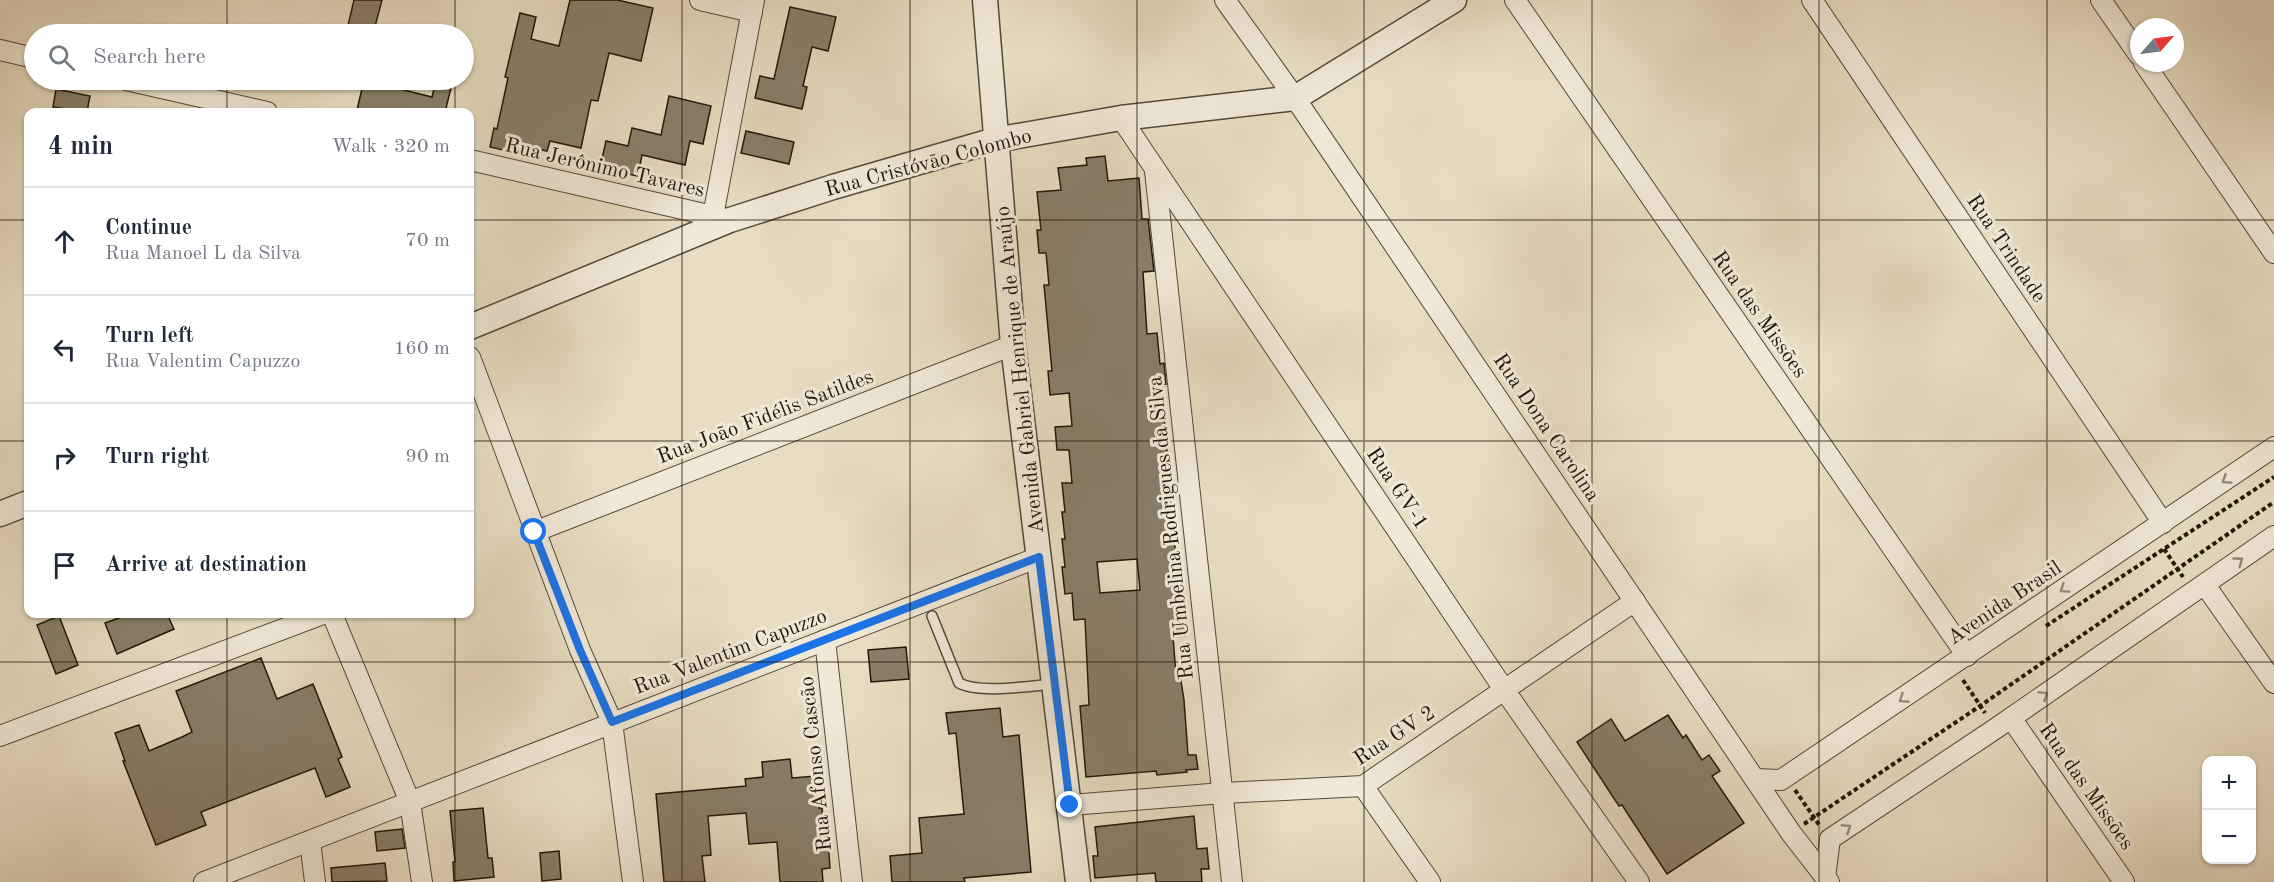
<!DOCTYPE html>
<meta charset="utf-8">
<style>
:root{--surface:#fff;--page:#f6f6f7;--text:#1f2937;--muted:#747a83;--line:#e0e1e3}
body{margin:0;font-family:"Old Standard TT",serif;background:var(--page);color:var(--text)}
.controls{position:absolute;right:18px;bottom:18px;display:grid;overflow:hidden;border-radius:12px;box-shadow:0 2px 4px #0004}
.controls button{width:54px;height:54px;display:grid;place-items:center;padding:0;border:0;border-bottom:2px solid var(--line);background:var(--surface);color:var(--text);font:30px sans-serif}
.compass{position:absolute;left:2130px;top:18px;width:54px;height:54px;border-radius:50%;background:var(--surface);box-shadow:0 2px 4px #0004;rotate:62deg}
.stop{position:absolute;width:18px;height:18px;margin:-14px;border:4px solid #1a73e8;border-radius:50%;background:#fff}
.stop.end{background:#1a73e8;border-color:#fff;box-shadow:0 2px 6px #0008}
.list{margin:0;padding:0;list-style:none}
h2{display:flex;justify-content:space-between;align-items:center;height:78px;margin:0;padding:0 24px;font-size:26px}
h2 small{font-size:20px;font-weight:400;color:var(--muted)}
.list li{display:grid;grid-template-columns:39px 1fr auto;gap:18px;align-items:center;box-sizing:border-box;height:108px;padding:0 24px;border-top:2px solid var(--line)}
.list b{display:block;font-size:22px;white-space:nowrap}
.list p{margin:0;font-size:20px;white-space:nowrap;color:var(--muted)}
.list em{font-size:20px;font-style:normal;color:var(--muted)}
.icon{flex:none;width:33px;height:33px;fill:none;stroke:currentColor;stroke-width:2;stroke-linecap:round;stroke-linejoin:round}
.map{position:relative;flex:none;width:2274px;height:882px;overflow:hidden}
.search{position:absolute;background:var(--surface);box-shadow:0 2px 4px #0004;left:24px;top:24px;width:450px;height:66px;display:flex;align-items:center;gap:15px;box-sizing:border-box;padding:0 21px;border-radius:33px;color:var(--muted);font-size:22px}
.panel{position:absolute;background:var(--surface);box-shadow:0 2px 4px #0004;left:24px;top:108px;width:450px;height:510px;border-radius:12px}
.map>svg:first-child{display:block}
.building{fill:#887e6a;stroke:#21180a;stroke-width:1.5;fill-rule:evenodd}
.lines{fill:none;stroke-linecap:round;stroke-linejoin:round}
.service-casing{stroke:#534938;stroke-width:12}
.minor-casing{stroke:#534938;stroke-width:22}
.tertiary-casing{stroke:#534938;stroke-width:27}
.path{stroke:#21180a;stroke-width:4;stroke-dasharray:4.5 3;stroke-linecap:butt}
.service{stroke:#f0e9d8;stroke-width:9}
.minor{stroke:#f0e9d8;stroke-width:20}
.tertiary{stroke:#f0e9d8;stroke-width:24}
.oneway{stroke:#938b7b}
.route{stroke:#1a73e8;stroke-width:8}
.grid{fill:none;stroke:#21180a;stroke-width:1.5;stroke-opacity:0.55}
.labels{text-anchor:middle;stroke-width:6;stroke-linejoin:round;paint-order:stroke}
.street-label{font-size:21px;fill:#21180a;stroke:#f0e9d8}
</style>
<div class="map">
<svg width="2274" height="882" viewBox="0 0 2274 882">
<rect width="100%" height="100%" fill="#e8ddc3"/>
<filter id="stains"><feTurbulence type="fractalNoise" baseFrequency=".00333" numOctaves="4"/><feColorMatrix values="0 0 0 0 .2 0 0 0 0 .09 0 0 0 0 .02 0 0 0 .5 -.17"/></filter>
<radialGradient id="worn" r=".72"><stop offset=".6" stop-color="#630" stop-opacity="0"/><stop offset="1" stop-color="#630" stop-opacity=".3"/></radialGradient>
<g class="building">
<polygon points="354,0 382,0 373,34 346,34"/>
<polygon points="570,0 617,0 653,8 641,61 609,53 598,101 591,100 581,148 550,141 547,151 519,145 517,153 490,147 494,128 497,129 508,78 505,77 520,13 536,17 531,39 559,46"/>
<polygon points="790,7 836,17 828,51 812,47 803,86 807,87 802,109 755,98 760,76 774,79"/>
<polygon points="364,80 398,80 396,88 432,97 436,80 453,80 445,112 367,112 357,110"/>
<polygon points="56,89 90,96 87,112 53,107"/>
<polygon points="669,96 711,106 703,144 690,141 685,165 642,155 638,176 600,168 606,141 628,146 632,128 661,135"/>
<polygon points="746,131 794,142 789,164 741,153"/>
<path d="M 1105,156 L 1108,181 L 1139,178 L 1142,219 L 1148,219 L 1154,271 L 1143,272 L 1147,334 L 1157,333 L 1160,364 L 1164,363 L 1166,384 L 1151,386 L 1154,419 L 1164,418 L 1169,475 L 1173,475 L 1175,494 L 1171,494 L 1176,560 L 1180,560 L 1185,636 L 1173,637 L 1176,675 L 1180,675 L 1184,700 L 1188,755 L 1196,755 L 1198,769 L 1186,770 L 1187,772 L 1157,775 L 1156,771 L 1086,777 L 1080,706 L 1089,705 L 1085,619 L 1074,620 L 1072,593 L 1065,594 L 1062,567 L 1065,567 L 1062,539 L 1065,539 L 1062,512 L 1065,512 L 1062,483 L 1072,483 L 1069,450 L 1057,450 L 1055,427 L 1072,426 L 1069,393 L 1050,395 L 1048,371 L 1052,371 L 1044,285 L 1049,285 L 1046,253 L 1039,253 L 1037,230 L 1041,230 L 1037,192 L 1061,190 L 1058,168 L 1087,165 L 1086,158 ZM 1137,559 L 1140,590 L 1100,593 L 1097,562 Z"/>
<polygon points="130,614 167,614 174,629 117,654 105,623"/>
<polygon points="59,616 78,665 56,674 37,625"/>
<polygon points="906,647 909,679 871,682 868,650"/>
<polygon points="261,658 277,699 313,684 342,757 338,759 350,787 326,797 315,768 201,812 206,825 156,845 123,761 125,761 115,733 139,725 149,751 182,737 192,732 176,691"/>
<polygon points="1000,708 1003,737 1019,735 1031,872 964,878 965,882 892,882 890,856 922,853 919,818 964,814 956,733 949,734 946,713"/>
<polygon points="1668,715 1683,738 1686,735 1702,760 1709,755 1720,771 1712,776 1744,823 1667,874 1622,805 1619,806 1577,742 1611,719 1625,741"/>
<polygon points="790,759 792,778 816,776 819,808 822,808 825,842 828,841 830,868 822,869 823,882 780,882 777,842 749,844 746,813 708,816 711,855 702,856 705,882 664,882 656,794 746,786 745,779 763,777 762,762"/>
<polygon points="483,808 488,858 492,858 494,877 454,881 453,862 455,862 450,811"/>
<polygon points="1194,816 1197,849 1207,848 1209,869 1201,869 1202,882 1156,882 1155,873 1095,878 1093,856 1098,856 1095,827"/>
<polygon points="402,829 405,848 377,851 375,832"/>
<polygon points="559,851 561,879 542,881 540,853"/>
<polygon points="385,863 387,881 332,882 331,868"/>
</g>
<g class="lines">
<g class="service-casing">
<path id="service" d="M 932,616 L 959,683 C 980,694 1029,686 1053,684"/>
</g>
<g class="minor-casing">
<g id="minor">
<polyline points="700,0 752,12"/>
<polyline points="1225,0 1295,98 1791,833 1829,882"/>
<polyline points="1515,0 1967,656"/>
<polyline points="1812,0 2163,523"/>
<polyline points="2101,0 2139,55"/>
<polyline points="0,50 34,58"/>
<polyline points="2144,63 2274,253"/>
<polyline points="126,80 267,112"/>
<polyline points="1121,118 1505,691 1639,882"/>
<polyline points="470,160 730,220"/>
<polyline points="1155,171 1232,882"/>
<polyline points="713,216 754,0"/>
<polyline points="470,357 580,650 612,722 633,882"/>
<polyline points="534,532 1013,345"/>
<polyline points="2205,585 2274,683"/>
<polyline points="332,614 410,802 422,882"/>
<polyline points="825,640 852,882"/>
<polyline points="2011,718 2124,882"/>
<polyline points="0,736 323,614"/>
<polyline points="1756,779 1781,780 2274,447"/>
<polyline points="1363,786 1430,882"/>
<polyline points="1070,805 1223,793 1363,786 1635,601"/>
<polyline points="310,841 315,882"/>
<polyline points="1825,877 1830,839 1995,729 2274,536"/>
<polyline points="204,882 1039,557"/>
</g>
</g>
<g class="tertiary-casing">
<g id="tertiary">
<polyline points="985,0 1013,345 1078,882"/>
<polyline points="470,327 730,220 833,187 995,140 1121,118 1295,98 1454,0"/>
<polyline points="0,514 28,503"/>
</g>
</g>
<g class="path">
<polyline points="2164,549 2183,577"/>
<polyline points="2046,626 2274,477"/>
<polyline points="1963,680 1985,713"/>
<polyline points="1795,790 1820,826"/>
<polyline points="1804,824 1980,706 2274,502"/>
</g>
<use href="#service" class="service"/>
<use href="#minor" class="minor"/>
<use href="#tertiary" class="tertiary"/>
</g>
<defs><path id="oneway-chevron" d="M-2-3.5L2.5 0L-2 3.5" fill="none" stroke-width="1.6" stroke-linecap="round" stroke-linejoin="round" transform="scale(1.5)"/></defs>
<g class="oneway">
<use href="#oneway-chevron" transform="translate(2226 480) rotate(146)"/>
<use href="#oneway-chevron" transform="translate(2239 561) rotate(-36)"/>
<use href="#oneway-chevron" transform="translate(2064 589) rotate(146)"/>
<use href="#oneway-chevron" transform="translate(2044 695) rotate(-34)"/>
<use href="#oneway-chevron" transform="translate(1903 699) rotate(146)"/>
<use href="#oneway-chevron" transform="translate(1847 828) rotate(-34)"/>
</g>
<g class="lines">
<polyline class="route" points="534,532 580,650 612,722 1039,557 1070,805"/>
</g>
<path class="grid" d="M 227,0 L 227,34M 455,0 L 455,34M 682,0 L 682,882M 910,0 L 910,882M 1137,0 L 1137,882M 1364,0 L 1364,882M 1592,0 L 1592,882M 1819,0 L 1819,882M 2047,0 L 2047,882M 227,80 L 227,112M 455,80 L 455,112M 0,220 L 28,220M 470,220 L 2274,220M 0,441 L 28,441M 470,441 L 2274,441M 227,614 L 227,882M 455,614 L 455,882M 0,662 L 2274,662"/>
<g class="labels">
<g class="street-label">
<text transform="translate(928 162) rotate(-15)" y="7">Rua Cristóvão Colombo</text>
<text transform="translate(605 167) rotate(13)" y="7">Rua Jerônimo Tavares</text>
<text transform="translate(2007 248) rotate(56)" y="7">Rua Trindade</text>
<text transform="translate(1760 314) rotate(55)" y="7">Rua das Missões</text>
<text transform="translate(1019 370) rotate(-96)" y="7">Avenida Gabriel Henrique de Araújo</text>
<text transform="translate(765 416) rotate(-21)" y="7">Rua João Fidélis Satildes</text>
<text transform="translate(1547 427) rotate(56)" y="7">Rua Dona Carolina</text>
<text transform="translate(1398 488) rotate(56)" y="7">Rua GV-1</text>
<text transform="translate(1170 528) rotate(-96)" y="7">Rua Umbelina Rodrigues da Silva</text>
<text transform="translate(2004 602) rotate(-34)" y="7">Avenida Brasil</text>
<text transform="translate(730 651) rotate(-21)" y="7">Rua Valentim Capuzzo</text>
<text transform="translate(1394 735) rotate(-33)" y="7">Rua GV 2</text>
<text transform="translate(815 764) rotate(-96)" y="7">Rua Afonso Cascão</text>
<text transform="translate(2087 786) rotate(55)" y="7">Rua das Missões</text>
</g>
</g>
<rect width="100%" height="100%" filter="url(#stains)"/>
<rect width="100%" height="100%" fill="url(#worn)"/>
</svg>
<div class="controls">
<button>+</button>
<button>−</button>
</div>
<svg class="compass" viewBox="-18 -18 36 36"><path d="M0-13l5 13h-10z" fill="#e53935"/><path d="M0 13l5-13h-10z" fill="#747a83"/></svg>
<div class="stop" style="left:534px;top:532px"></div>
<div class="stop end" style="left:1070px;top:805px"></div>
<div class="search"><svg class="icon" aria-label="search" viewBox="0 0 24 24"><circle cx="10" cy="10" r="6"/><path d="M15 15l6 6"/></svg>Search here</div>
<section class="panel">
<h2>4 min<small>Walk · 320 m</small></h2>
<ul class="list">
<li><svg class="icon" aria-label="ahead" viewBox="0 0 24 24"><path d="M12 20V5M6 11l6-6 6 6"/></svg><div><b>Continue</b><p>Rua Manoel L da Silva</p></div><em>70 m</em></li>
<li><svg class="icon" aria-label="left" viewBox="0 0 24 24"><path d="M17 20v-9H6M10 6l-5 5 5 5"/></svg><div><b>Turn left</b><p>Rua Valentim Capuzzo</p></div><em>160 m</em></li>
<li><svg class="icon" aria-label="right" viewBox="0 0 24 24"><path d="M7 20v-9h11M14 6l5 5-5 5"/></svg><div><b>Turn right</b></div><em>90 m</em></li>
<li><svg class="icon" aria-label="arrive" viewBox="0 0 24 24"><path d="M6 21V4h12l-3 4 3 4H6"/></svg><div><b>Arrive at destination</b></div></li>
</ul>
</section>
</div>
